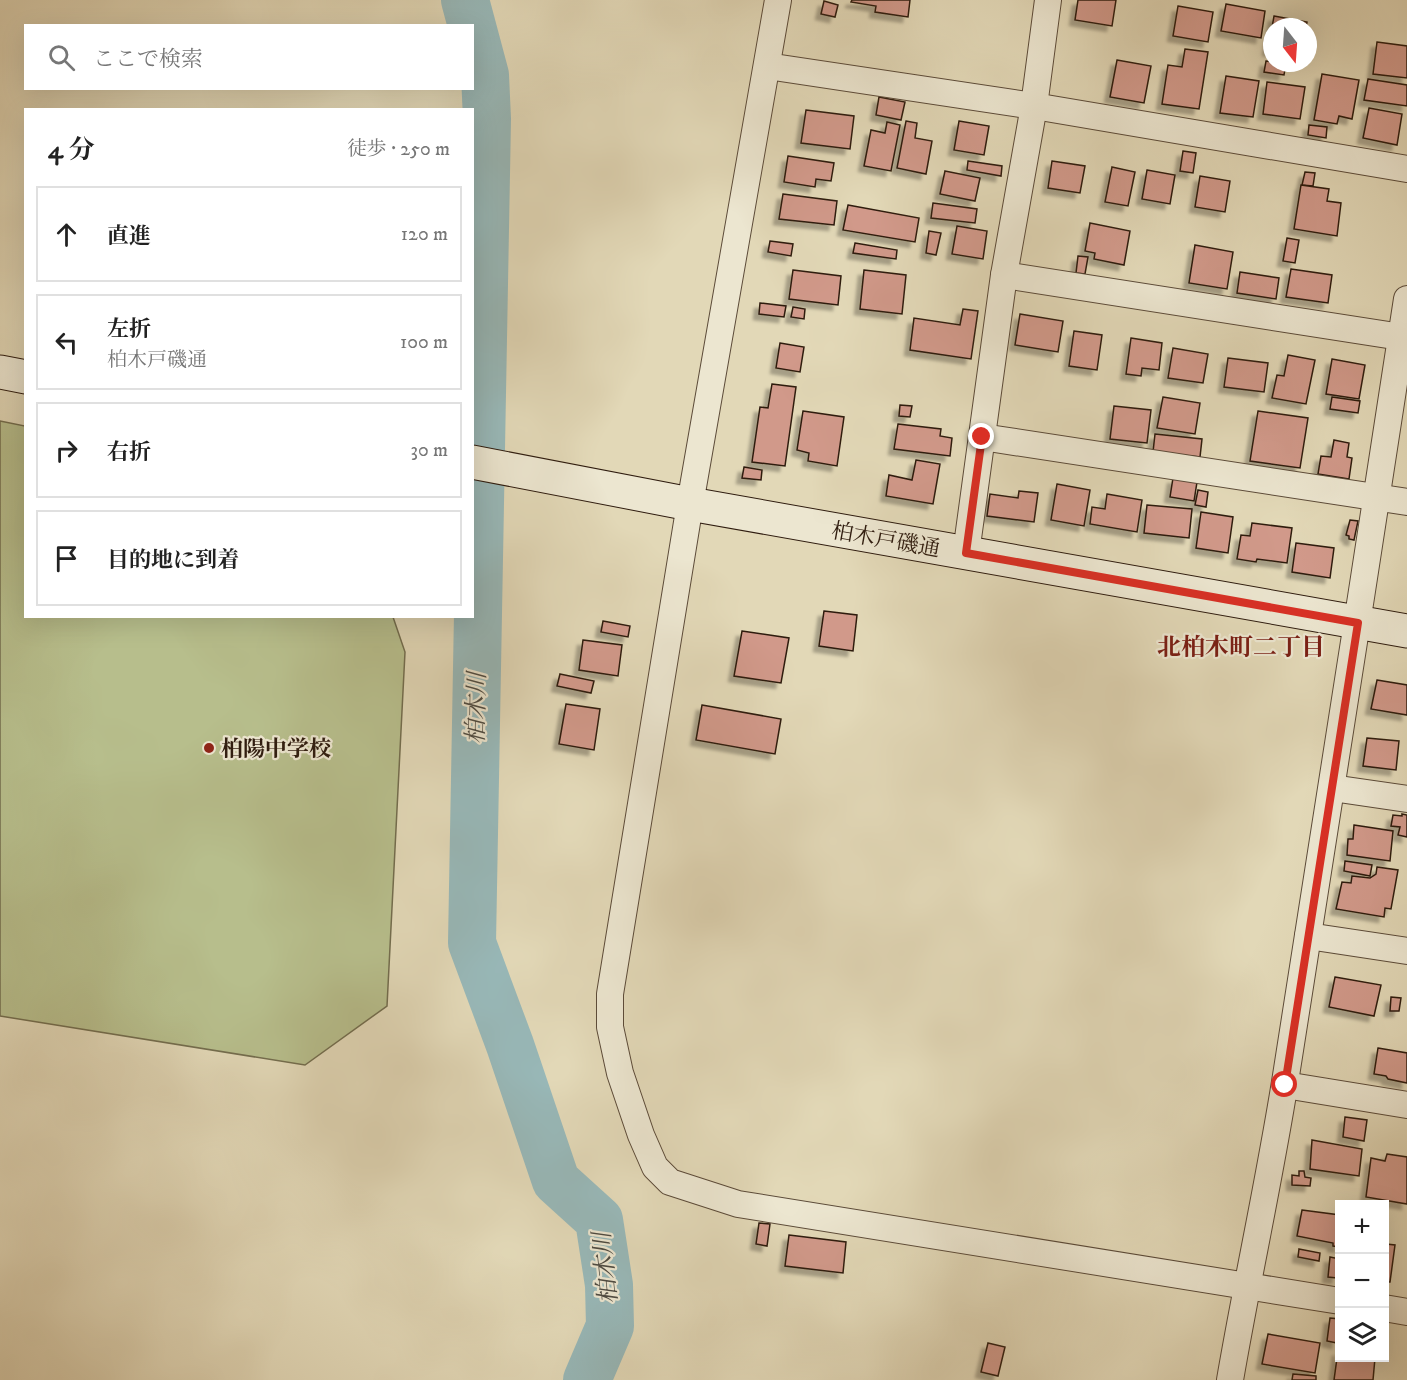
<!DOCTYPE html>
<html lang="ja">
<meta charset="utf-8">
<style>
:root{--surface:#fff;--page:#f6f6f6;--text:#222;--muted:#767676;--line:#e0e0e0}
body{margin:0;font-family:"IM FELL DW Pica","Noto Serif JP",serif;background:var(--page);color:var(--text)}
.controls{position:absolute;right:18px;bottom:18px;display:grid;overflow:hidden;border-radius:0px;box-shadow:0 6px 24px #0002}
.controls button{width:54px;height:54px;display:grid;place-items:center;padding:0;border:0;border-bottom:2px solid var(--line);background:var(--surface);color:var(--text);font:30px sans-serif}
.compass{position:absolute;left:1263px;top:18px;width:54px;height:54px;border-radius:50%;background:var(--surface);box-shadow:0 6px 24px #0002;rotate:163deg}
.stop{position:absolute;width:18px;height:18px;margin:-14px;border:4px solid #d93025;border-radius:50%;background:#fff}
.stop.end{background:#d93025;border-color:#fff;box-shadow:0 2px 6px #0008}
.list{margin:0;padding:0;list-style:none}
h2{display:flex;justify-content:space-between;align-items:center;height:78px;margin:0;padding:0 24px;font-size:26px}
h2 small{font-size:20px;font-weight:400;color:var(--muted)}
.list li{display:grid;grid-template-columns:39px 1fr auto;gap:18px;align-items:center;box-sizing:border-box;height:96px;margin:0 12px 12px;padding:0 12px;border:2px solid var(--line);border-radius:0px}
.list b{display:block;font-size:22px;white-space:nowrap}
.list p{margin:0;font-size:20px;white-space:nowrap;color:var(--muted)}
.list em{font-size:20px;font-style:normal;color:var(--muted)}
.icon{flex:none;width:33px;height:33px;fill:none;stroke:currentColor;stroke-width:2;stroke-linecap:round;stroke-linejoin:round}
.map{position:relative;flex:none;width:1407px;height:1380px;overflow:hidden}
.search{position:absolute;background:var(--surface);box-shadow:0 6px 24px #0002;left:24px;top:24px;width:450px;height:66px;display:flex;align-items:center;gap:15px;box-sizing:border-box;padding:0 21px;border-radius:0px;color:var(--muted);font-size:22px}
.panel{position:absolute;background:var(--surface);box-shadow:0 6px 24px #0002;left:24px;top:108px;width:450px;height:510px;border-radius:0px}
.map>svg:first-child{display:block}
.green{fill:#b7be8c;stroke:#736d4e;stroke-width:1.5}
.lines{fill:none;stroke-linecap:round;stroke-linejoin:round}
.river{stroke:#98b8b8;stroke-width:48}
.building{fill:#d1998a;stroke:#2f1c0f;stroke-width:1.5;filter:url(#shadow)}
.street-casing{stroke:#5c4b39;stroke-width:28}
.secondary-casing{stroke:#2f1c0f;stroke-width:35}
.street{stroke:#ece6d0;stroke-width:26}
.secondary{stroke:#ece6d0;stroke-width:33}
.route{stroke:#d93025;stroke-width:8}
.poi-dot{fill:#8f2418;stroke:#ece6d0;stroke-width:2}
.labels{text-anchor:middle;stroke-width:4.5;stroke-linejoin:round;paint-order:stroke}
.street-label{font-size:22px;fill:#2f1c0f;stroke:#ece6d0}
.poi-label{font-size:22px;font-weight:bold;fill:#2f1c0f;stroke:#ece6d0;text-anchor:start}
.neighbourhood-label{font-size:24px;font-weight:bold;fill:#7a1f14;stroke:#ece6d0}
.water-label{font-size:24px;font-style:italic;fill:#4e4b42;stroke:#ece6d0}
</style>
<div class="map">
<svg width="1407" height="1380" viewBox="0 0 1407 1380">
<defs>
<filter id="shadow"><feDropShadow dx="-5.5" dy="5.5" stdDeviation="1.5" flood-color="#0004"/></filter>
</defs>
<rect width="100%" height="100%" fill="#e2d8b7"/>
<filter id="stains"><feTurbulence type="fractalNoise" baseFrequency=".00333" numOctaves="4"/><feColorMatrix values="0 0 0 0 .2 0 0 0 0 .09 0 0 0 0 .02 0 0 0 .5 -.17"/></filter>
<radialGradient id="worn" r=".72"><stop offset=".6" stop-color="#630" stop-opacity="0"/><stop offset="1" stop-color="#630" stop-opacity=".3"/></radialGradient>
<polygon class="green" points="0,421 25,426 26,616 393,617 405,652 387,1006 305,1065 0,1016"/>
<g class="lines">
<polyline class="river" points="465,0 485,75 487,119 472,943 510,1045 556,1181 599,1220 609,1285 610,1326 587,1380"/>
</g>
<g class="building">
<polygon points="852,0 910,0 908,17 875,12 876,6 851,2"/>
<polygon points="1078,0 1116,0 1112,26 1075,20"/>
<polygon points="824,1 838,5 835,17 821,14"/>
<polygon points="1226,4 1265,11 1261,38 1221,31"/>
<polygon points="1178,6 1213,12 1208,42 1173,36"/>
<polygon points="1274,16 1307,22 1306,27 1272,27 1272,51 1268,50"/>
<polygon points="1377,42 1407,46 1407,78 1373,74"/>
<polygon points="1185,49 1208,52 1199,109 1162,104 1168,65 1182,67"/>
<polygon points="1117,60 1151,66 1144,103 1110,97"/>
<polygon points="1266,61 1286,64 1284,75 1264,72"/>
<polygon points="1322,74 1359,80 1352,119 1339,116 1337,124 1314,120"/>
<polygon points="1226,76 1259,81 1253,117 1220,113"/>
<polygon points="1368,79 1407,85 1407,106 1364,100"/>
<polygon points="1267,82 1305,87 1300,119 1263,114"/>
<polygon points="879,97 905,102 901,120 876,115"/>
<polygon points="1369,108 1402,114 1397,145 1363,138"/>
<polygon points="806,110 854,116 850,149 801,143"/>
<polygon points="906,121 917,123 915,138 932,141 926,174 897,168"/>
<polygon points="959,121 989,126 984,155 954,150"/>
<polygon points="887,122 900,125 891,171 864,166 871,130 885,133"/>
<polygon points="1309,125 1327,127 1326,138 1308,135"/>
<polygon points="1183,151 1196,153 1193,173 1180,171"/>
<polygon points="788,156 834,163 831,181 816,179 815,187 784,182"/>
<polygon points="968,161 1002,166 1001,176 967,170"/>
<polygon points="1052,161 1085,166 1080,193 1048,188"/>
<polygon points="1112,167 1135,172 1128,206 1105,202"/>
<polygon points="1147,170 1175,175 1170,204 1142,199"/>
<polygon points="945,171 980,178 975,201 940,194"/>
<polygon points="1305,172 1315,173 1313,186 1302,185"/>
<polygon points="1200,176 1230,181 1225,212 1195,207"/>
<polygon points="1301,185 1329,189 1327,201 1341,203 1337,236 1294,229"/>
<polygon points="783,194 837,201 834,225 779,219"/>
<polygon points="933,203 977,209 975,223 931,218"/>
<polygon points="848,205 919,218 915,242 843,230"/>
<polygon points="1090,223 1130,231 1124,265 1094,259 1095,253 1085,251"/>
<polygon points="957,226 987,231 983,259 952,254"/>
<polygon points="929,231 941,233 936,255 926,253"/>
<polygon points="1287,238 1299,240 1295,263 1283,261"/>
<polygon points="770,241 793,244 791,256 768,252"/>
<polygon points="855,243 897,250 896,259 853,253"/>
<polygon points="1195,245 1233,252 1227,289 1189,283"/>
<polygon points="1078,256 1088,257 1085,274 1076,273"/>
<polygon points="1291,269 1332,275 1328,303 1286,297"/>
<polygon points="793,270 841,276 838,305 789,299"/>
<polygon points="864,270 906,275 902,314 860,309"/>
<polygon points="1240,272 1279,278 1276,299 1237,293"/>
<polygon points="760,303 786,306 784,317 759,314"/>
<polygon points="793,307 805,309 804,319 791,317"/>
<polygon points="963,309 978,311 971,359 910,350 914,318 960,325"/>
<polygon points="1020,314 1063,321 1058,352 1015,345"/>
<polygon points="1074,331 1102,335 1097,370 1069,366"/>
<polygon points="1131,338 1162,343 1159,370 1142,368 1141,376 1126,374"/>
<polygon points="780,343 804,347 800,372 776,368"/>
<polygon points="1173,348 1208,354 1203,383 1168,378"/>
<polygon points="1288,355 1315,360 1306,404 1272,398 1277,375 1284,376"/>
<polygon points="1228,358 1268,363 1264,392 1224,387"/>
<polygon points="1332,359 1365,365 1359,399 1326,394"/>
<polygon points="772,384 796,387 785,466 752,462 760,407 768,408"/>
<polygon points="1163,397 1200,403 1195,434 1157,428"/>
<polygon points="1332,397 1360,401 1358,413 1330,409"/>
<polygon points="900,405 912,406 910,417 899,416"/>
<polygon points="1114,406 1151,410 1147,443 1110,439"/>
<polygon points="803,411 844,417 837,466 808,461 809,453 797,450"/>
<polygon points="1258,411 1308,418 1300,468 1250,461"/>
<polygon points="898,424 941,429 940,436 952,438 950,456 894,449"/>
<polygon points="1155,434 1202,439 1200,457 1153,452"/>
<polygon points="1334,440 1349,443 1347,457 1352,458 1349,479 1318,474 1321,456 1331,457"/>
<polygon points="916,460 940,464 933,504 886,496 889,475 912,480"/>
<polygon points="744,467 762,470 761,480 742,478"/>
<polygon points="1173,478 1197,482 1194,501 1170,497"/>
<polygon points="1057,484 1090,490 1084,526 1051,520"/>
<polygon points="1198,490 1208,492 1206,507 1195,505"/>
<polygon points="1019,491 1038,493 1034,522 987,516 990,494 1018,498"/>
<polygon points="1107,494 1142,500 1137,532 1090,524 1092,507 1105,509"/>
<polygon points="1147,505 1192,509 1189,538 1144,533"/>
<polygon points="1201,512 1233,517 1228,553 1196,548"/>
<polygon points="1350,520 1358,521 1354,540 1349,539 1349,536 1346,535"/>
<polygon points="1252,523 1292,528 1287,563 1257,559 1256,562 1237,559 1241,535 1250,536"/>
<polygon points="1296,543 1334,548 1330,578 1292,572"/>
<polygon points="824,611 857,615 853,651 819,646"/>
<polygon points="603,621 630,626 628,637 601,632"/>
<polygon points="742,631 789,638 781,683 734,676"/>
<polygon points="583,640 622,645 618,676 579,670"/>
<polygon points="560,674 594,681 591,693 557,686"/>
<polygon points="1377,680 1407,685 1407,715 1371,709"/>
<polygon points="566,704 600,709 594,750 559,744"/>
<polygon points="702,705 781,719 775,754 696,740"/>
<polygon points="1367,738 1399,741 1396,770 1363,766"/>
<polygon points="1402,814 1407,815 1407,837 1398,835 1400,827 1391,826 1393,815 1402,816"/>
<polygon points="1354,825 1393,831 1390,861 1347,855 1348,839 1353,839"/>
<polygon points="1345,861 1372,865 1370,876 1344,871"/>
<polygon points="1377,867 1398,870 1391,909 1385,908 1384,917 1336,909 1342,882 1351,883 1352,876 1370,878 1376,874"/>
<polygon points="1335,977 1381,985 1374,1016 1329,1007"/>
<polygon points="1391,997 1401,998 1399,1011 1390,1011"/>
<polygon points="1378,1048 1407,1053 1407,1083 1388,1079 1386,1076 1374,1074"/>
<polygon points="1345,1117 1367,1120 1364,1141 1343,1137"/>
<polygon points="1312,1140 1362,1149 1359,1176 1310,1169"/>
<polygon points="1387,1154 1407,1157 1407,1204 1366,1197 1371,1158 1385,1161"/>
<polygon points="1299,1171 1304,1171 1305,1177 1311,1178 1310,1186 1292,1185 1292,1175 1299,1176"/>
<polygon points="1302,1210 1340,1215 1340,1247 1333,1246 1333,1243 1297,1236"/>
<polygon points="759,1223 770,1224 767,1246 756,1244"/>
<polygon points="789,1235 846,1242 843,1273 785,1266"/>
<polygon points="1386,1244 1395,1245 1390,1282 1384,1282"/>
<polygon points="1299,1249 1320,1253 1319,1261 1298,1257"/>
<polygon points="1330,1257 1340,1259 1337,1278 1328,1277"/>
<polygon points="1330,1318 1340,1319 1337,1343 1327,1341"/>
<polygon points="1268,1334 1320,1343 1315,1373 1262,1364"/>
<polygon points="988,1343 1005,1347 998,1376 981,1372"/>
<polygon points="1338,1351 1340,1351 1340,1358 1375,1358 1373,1380 1334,1380"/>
<polygon points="1293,1374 1316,1376 1316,1380 1292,1380"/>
</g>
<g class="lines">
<g class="street-casing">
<g id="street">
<polyline points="778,0 690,504 610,994 610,1027 620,1073 641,1135 655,1167 670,1182 738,1204 1340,1301"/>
<polyline points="767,66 1034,106 1407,169"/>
<polyline points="1004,275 1407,338"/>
<polyline points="982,437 1407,502"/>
<polyline points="966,553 1004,275 1034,106 1048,0"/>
<polyline points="1332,788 1407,799"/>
<polyline points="1308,936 1407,951"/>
<polyline points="1285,1085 1407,1105"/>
<polyline points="1384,1308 1407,1312"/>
<path d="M 1230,1380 C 1247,1281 1269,1182 1285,1082 C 1328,821 1366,560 1407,299"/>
</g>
</g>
<g class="secondary-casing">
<g id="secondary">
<polyline points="0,372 26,377"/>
<polyline points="472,462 690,504 1407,631"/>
</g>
</g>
<use href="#street" class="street"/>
<use href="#secondary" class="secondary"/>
</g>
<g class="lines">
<polyline class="route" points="982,437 966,553 1358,623 1285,1085"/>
</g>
<circle class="poi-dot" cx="209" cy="748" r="6"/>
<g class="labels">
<g class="street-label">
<text transform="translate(886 539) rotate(10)" y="8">柏木戸磯通</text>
</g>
<g class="poi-label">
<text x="221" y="756">柏陽中学校</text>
</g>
<g class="neighbourhood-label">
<text x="1241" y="655">北柏木町二丁目</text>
</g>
<g class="water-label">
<text transform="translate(476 708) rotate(-89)" y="8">柏木川</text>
<text transform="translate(605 1268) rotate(-96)" y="8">柏木川</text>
</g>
</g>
<rect width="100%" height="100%" filter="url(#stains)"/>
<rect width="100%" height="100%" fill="url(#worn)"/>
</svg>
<div class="controls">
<button>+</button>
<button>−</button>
<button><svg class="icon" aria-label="layers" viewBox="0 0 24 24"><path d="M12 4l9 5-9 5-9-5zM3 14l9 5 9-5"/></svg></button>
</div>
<svg class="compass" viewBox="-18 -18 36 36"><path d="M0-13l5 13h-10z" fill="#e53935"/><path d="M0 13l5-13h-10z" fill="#767676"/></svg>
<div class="stop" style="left:1285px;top:1085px"></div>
<div class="stop end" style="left:982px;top:437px"></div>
<div class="search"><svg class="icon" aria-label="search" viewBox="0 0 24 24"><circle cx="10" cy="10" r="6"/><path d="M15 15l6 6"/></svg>ここで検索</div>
<section class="panel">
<h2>4 分<small>徒歩 · 250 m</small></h2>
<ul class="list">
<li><svg class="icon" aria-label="ahead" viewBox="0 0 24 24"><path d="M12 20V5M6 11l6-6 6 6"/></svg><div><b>直進</b></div><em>120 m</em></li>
<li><svg class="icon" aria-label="left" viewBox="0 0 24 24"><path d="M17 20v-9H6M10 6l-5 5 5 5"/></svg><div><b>左折</b><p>柏木戸磯通</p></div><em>100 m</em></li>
<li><svg class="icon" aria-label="right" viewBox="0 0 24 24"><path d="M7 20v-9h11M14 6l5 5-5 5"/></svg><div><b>右折</b></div><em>30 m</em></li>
<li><svg class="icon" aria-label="arrive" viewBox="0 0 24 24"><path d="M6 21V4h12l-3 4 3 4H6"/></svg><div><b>目的地に到着</b></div></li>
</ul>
</section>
</div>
